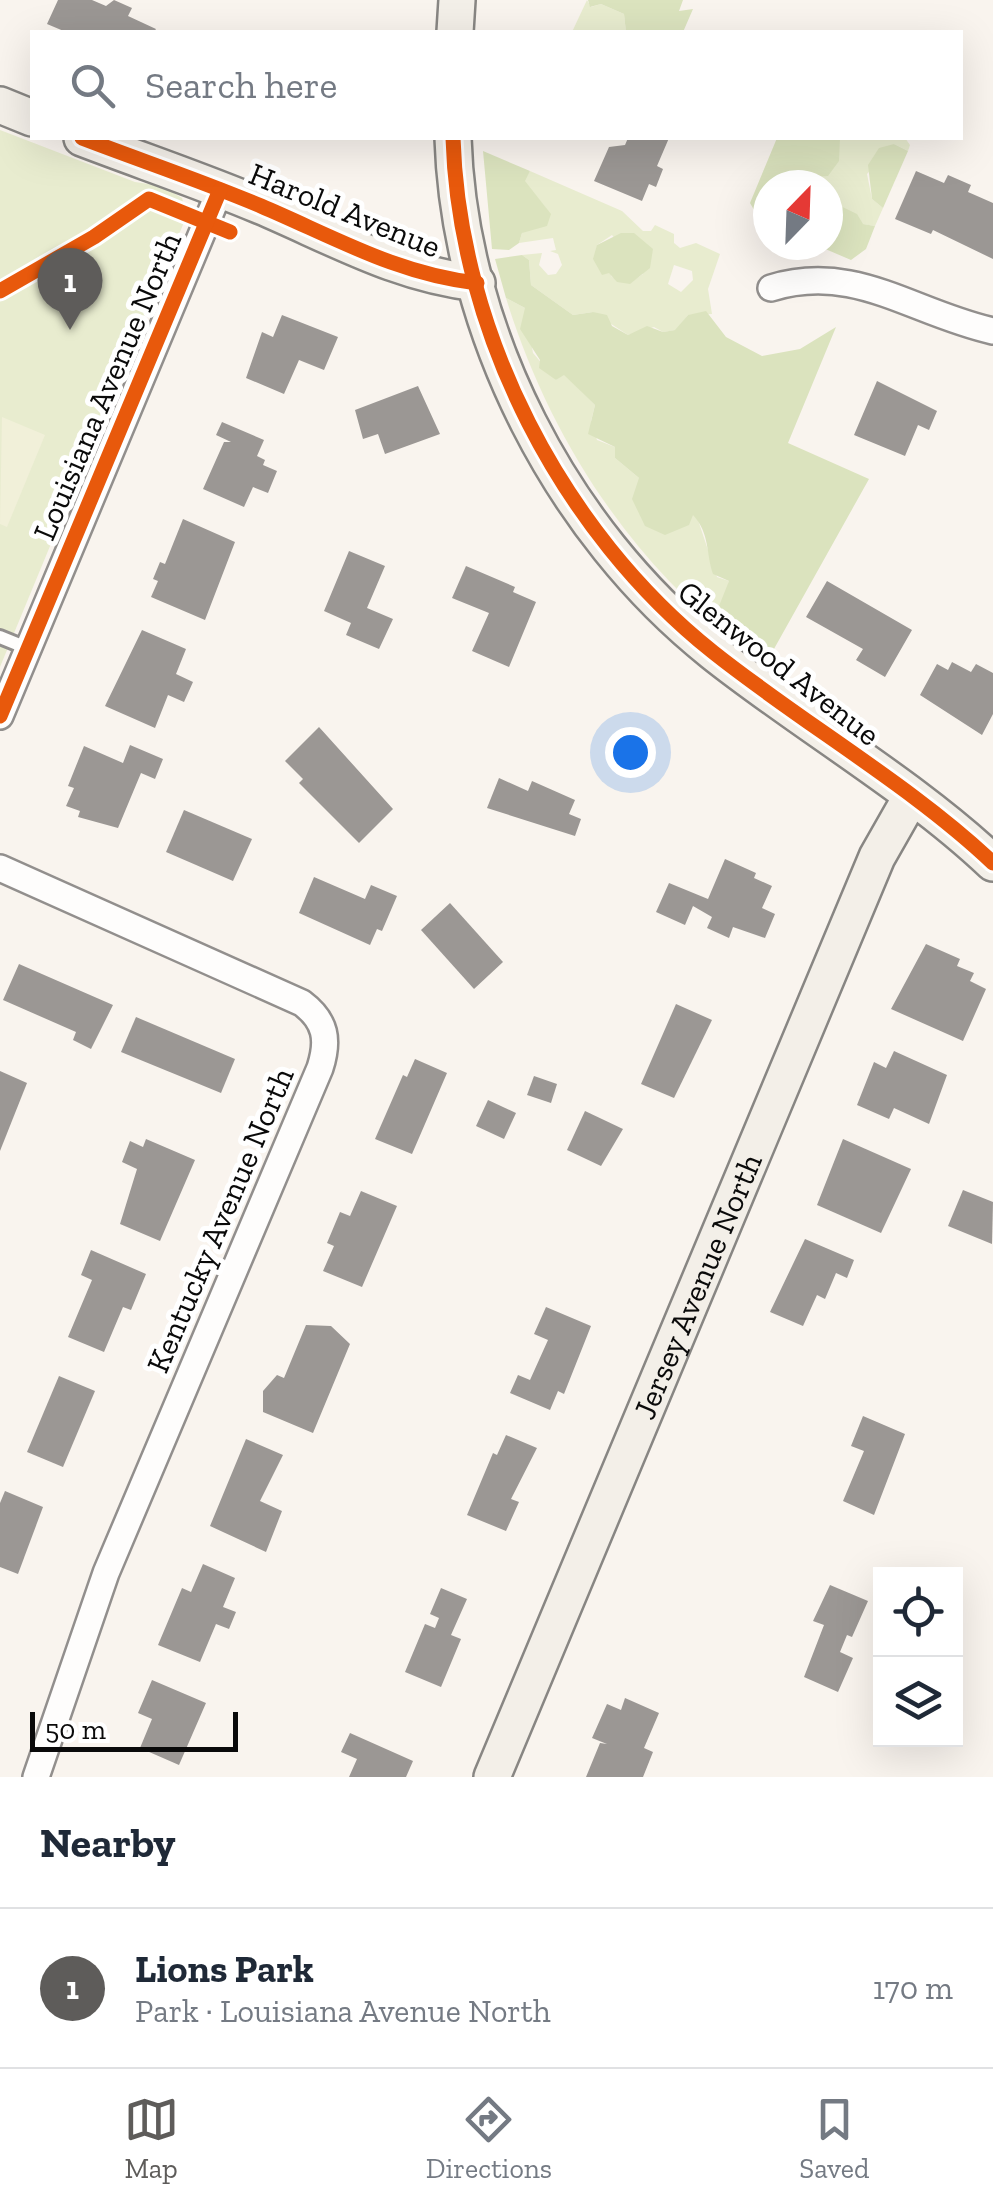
<!DOCTYPE html>
<meta charset="utf-8">
<style>
:root{--surface:#fff;--page:#f2f2f3;--text:#1f2937;--muted:#747a83;--line:#e0e1e3;--accent:#5e5c5a}
body{margin:0;font-family:"Zilla Slab",serif;background:var(--page);color:var(--text)}
.controls{position:absolute;right:30px;bottom:30px;display:grid;overflow:hidden;border-radius:0px;box-shadow:0 10px 40px #0002}
.controls button{width:90px;height:90px;display:grid;place-items:center;padding:0;border:0;border-bottom:2px solid var(--line);background:var(--surface);color:var(--text);font:50px sans-serif}
.compass{position:absolute;left:753px;top:170px;width:90px;height:90px;border-radius:50%;background:var(--surface);box-shadow:0 10px 40px #0002;rotate:23deg}
.scale{position:absolute;left:30px;bottom:25px;width:208px;box-sizing:border-box;padding-left:10px;border:5px solid #0a0a0a;border-top:0;font-size:28px;line-height:35px;white-space:nowrap;color:#0a0a0a;-webkit-text-stroke:8px #fff;paint-order:stroke}
.you{position:absolute;left:630px;top:752px;width:35px;height:35px;margin:-25px;border:8px solid #fff;border-radius:50%;background:#1a73e8;box-shadow:0 0 0 15px #1a73e833}
.badge{display:grid;place-items:center;width:65px;height:65px;border-radius:50%;background:var(--accent);color:#fff;font-size:32px;font-weight:700}
.pin{position:absolute;translate:-50% -82px;filter:drop-shadow(0 2px 5px #0008)}
.pin::after{content:'';position:absolute;top:52px;width:35px;height:30px;background:inherit;clip-path:polygon(0 0,100% 0,50% 100%)}
.list{margin:0;padding:0;list-style:none}
h2{display:flex;justify-content:space-between;align-items:center;height:130px;margin:0;padding:0 40px;font-size:42px}
h2 small{font-size:32px;font-weight:400;color:var(--muted)}
.list li{display:grid;grid-template-columns:65px 1fr auto;gap:30px;align-items:center;box-sizing:border-box;height:160px;padding:0 40px;border-top:2px solid var(--line)}
.list b{display:block;font-size:38px;white-space:nowrap}
.list p{margin:0;font-size:32px;white-space:nowrap;color:var(--muted)}
.list em{font-size:32px;font-style:normal;color:var(--muted)}
.icon{flex:none;width:55px;height:55px;fill:none;stroke:currentColor;stroke-width:2;stroke-linecap:round;stroke-linejoin:round}
.map{position:relative;flex:none;width:993px;height:1777px;overflow:hidden}
.search{position:absolute;background:var(--surface);box-shadow:0 10px 40px #0002;left:30px;right:30px;top:30px;height:110px;display:flex;align-items:center;gap:25px;box-sizing:border-box;padding:0 35px;border-radius:0px;color:var(--muted);font-size:38px}
.sheet{height:290px;background:var(--surface)}
nav{display:flex;justify-content:space-around;align-items:center;box-sizing:border-box;height:140px;border-top:2px solid var(--line);background:var(--surface);font-size:28px;color:var(--muted)}
nav a{display:grid;justify-items:center;gap:5px}
nav .on{color:var(--accent)}
.map>svg:first-child{display:block}
.green{fill:#e8eccf;fill-rule:evenodd}
.forest{fill:#dbe3be}
.pitch{fill:#f1f0d9}
.building{fill:#9b9794}
.lines{fill:none;stroke-linecap:round;stroke-linejoin:round}
.lane-casing{stroke:#928f8d;stroke-width:18}
.street-casing{stroke:#928f8d;stroke-width:30}
.secondary-casing{stroke:#888683;stroke-width:40}
.lane{stroke:#fefdfc;stroke-width:12}
.street{stroke:#fefdfc;stroke-width:25}
.secondary{stroke:#f3efe8;stroke-width:35}
.cycleway-casing{stroke:#fff;stroke-width:21}
.cycleway{stroke:#e8590c;stroke-width:15}
.labels{text-anchor:middle;stroke-width:10;stroke-linejoin:round;paint-order:stroke}
.street-label{font-size:32px;fill:#0a0a0a;stroke:#fff}
</style>
<div class="map">
<svg width="993" height="1777" viewBox="0 0 993 1777">
<rect width="100%" height="100%" fill="#f9f4ee"/>
<g class="green">
<polygon points="587,0 591,7 601,4 624,14 626,32 572,32"/>
<polygon points="0,130 135,182 162,186 182,198 187,215 0,667"/>
<polygon points="840,138 905,138 910,145 908,151 894,144 867,174 872,199 883,208 875,226 862,224 828,200 828,185 803,185 810,177 821,177"/>
<path d="M 530,171 L 622,211 L 643,231 L 651,231 L 655,225 L 674,234 L 674,243 L 680,248 L 696,243 L 720,254 L 708,289 L 712,314 L 688,315 L 676,330 L 663,332 L 654,327 L 628,335 L 593,312 L 573,315 L 531,285 L 529,260 L 522,255 L 542,253 L 539,265 L 548,275 L 556,274 L 562,265 L 558,254 L 550,251 L 556,250 L 553,238 L 519,243 L 522,233 L 546,208 L 524,181 ZM 612,235 L 643,274 L 630,283 L 612,277 L 597,245 ZM 674,265 L 692,271 L 693,280 L 681,292 L 668,284 Z"/>
<path d="M 506,298 L 525,308 L 533,353 L 556,380 L 564,374 L 595,405 L 591,421 L 597,440 L 615,447 L 615,458 L 639,478 L 639,489 L 680,528 L 693,514 L 698,520 L 717,577 L 729,581 L 723,616 L 741,646 C 628,559 548,434 506,298 Z"/>
</g>
<g class="forest">
<polygon points="588,0 683,0 679,11 693,9 683,32 626,32 624,14 601,4 590,7"/>
<polygon points="777,138 840,138 839,161 828,176 810,177 803,185 768,185 768,218 760,220 750,203"/>
<polygon points="894,144 908,151 883,208 872,199 868,165 879,148"/>
<polygon points="483,151 530,171 525,181 551,214 547,226 522,233 519,243 509,250 492,249"/>
<polygon points="828,200 857,214 863,224 875,226 866,249 851,260 816,245 828,245"/>
<polygon points="621,233 634,233 653,249 650,268 630,284 617,282 609,273 602,275 593,259 597,245"/>
<path d="M 522,255 L 529,260 L 531,285 L 573,315 L 593,312 L 607,315 L 612,326 L 628,335 L 647,326 L 663,332 L 675,330 L 688,315 L 706,311 L 726,337 L 762,356 L 800,349 L 836,327 L 788,443 L 869,479 L 765,665 C 743,648 728,631 719,606 L 729,581 L 713,574 C 706,554 710,533 693,515 L 689,525 L 665,535 L 645,526 L 632,499 L 639,478 L 615,458 L 615,447 L 588,434 L 595,405 L 564,375 L 556,380 L 539,368 L 540,360 L 520,329 L 525,308 L 506,298 L 495,259 Z"/>
</g>
<polygon class="pitch" points="2,417 45,435 7,527 0,524"/>
<g class="building">
<polygon points="58,0 92,0 106,6 114,0 132,8 128,16 156,29 154,32 66,32 47,24"/>
<polygon points="628,138 669,138 657,166 663,169 656,187 649,184 642,201 594,181 609,147 625,145"/>
<polygon points="916,171 944,183 948,175 971,185 968,192 993,203 993,259 933,230 931,234 895,219"/>
<polygon points="282,315 338,337 324,370 299,360 284,394 246,378 262,332 273,337"/>
<polygon points="877,381 937,411 929,430 918,425 905,456 854,435"/>
<polygon points="418,386 440,434 385,454 378,434 363,439 355,410"/>
<polygon points="222,422 264,440 257,456 265,460 263,465 277,471 268,493 253,487 244,507 203,489 224,442 231,442 216,435"/>
<polygon points="183,519 235,542 205,620 151,597 158,581 153,579 160,562 165,564"/>
<polygon points="349,551 385,566 367,608 393,619 379,649 346,635 351,623 324,611"/>
<polygon points="466,566 515,587 513,592 536,602 509,667 472,651 489,613 452,598"/>
<polygon points="827,581 912,630 885,677 856,660 863,649 806,617"/>
<polygon points="142,630 186,649 176,674 193,682 184,702 168,695 155,728 105,706"/>
<polygon points="952,662 971,672 976,664 993,673 993,714 982,735 920,695 937,664 948,670"/>
<polygon points="319,727 393,809 359,843 299,783 303,779 285,761"/>
<polygon points="130,745 163,759 155,779 141,773 118,828 78,817 80,811 66,806 74,788 68,786 84,746 123,763"/>
<polygon points="499,778 528,791 532,781 575,800 569,814 581,819 575,836 487,808"/>
<polygon points="184,810 252,839 233,881 166,852"/>
<polygon points="725,859 756,873 754,878 772,886 762,908 775,914 765,938 733,927 729,938 707,928 712,917 693,906 685,925 656,912 669,883 708,899"/>
<polygon points="314,877 365,899 371,885 397,896 382,931 377,929 370,945 299,913"/>
<polygon points="450,903 503,962 474,989 421,930"/>
<polygon points="926,944 960,959 957,966 974,973 970,981 986,989 963,1041 891,1009"/>
<polygon points="19,964 113,1005 91,1049 73,1040 76,1032 3,1000"/>
<polygon points="676,1004 712,1020 674,1098 641,1084"/>
<polygon points="136,1017 235,1059 221,1093 121,1052"/>
<polygon points="894,1051 947,1075 929,1124 894,1108 889,1119 857,1105 874,1062 886,1068"/>
<polygon points="415,1059 447,1073 412,1154 375,1139 403,1075 407,1077"/>
<polygon points="0,1071 27,1083 0,1151"/>
<polygon points="534,1076 557,1084 551,1103 527,1095"/>
<polygon points="488,1100 516,1113 504,1139 476,1126"/>
<polygon points="585,1111 623,1129 601,1166 567,1150"/>
<polygon points="146,1139 195,1160 160,1241 120,1224 137,1169 122,1162 130,1141 143,1147"/>
<polygon points="843,1139 911,1169 881,1233 817,1205"/>
<polygon points="963,1190 993,1202 992,1244 948,1226"/>
<polygon points="361,1191 397,1206 362,1287 323,1271 334,1246 327,1243 340,1212 350,1216"/>
<polygon points="805,1239 854,1260 847,1278 836,1273 825,1299 817,1295 803,1326 770,1312"/>
<polygon points="91,1250 146,1274 131,1310 123,1307 104,1352 68,1337 92,1280 81,1275"/>
<polygon points="546,1307 591,1326 564,1394 558,1391 550,1410 510,1393 518,1375 530,1380 548,1340 534,1334"/>
<polygon points="306,1325 331,1326 350,1344 313,1433 263,1412 263,1391 277,1375 284,1378"/>
<polygon points="59,1376 95,1391 63,1467 27,1452"/>
<polygon points="863,1416 905,1434 874,1515 843,1501 864,1451 851,1446"/>
<polygon points="506,1435 537,1448 511,1499 519,1502 506,1531 467,1515 493,1453 497,1455"/>
<polygon points="246,1439 283,1455 260,1501 282,1511 266,1552 210,1526"/>
<polygon points="5,1491 43,1507 18,1574 0,1567 0,1503"/>
<polygon points="203,1564 235,1578 223,1607 236,1612 229,1629 216,1624 200,1662 158,1645 182,1588 191,1592"/>
<polygon points="830,1585 868,1601 852,1637 847,1635 840,1652 853,1658 838,1692 804,1677 824,1625 813,1621"/>
<polygon points="441,1588 467,1599 451,1635 461,1639 441,1687 405,1672 425,1624 435,1628 439,1618 430,1614"/>
<polygon points="152,1680 206,1703 179,1765 140,1748 152,1719 138,1713"/>
<polygon points="625,1698 659,1713 644,1748 653,1752 643,1777 586,1777 600,1743 607,1744 592,1738 607,1704 621,1710"/>
<polygon points="350,1733 413,1761 406,1777 349,1777 357,1759 341,1752"/>
</g>
<g class="lines">
<g class="lane-casing">
<polyline id="lane" points="0,637 27,648"/>
</g>
<g class="street-casing">
<g id="street">
<path d="M 771,288 C 855,262 912,313 993,331"/>
<polyline points="0,716 220,190"/>
<path d="M 0,868 L 302,1003 C 326,1021 329,1040 320,1068 L 106,1573 L 36,1777"/>
</g>
</g>
<g class="secondary-casing">
<g id="secondary">
<polyline points="455,32 457,0"/>
<polyline points="0,105 32,118"/>
<path d="M 82,138 C 142,161 202,181 261,206 C 334,237 397,274 477,283"/>
<path d="M 453,138 C 459,332 562,532 713,652 C 802,723 912,786 993,863"/>
<path id="s1" d="M 492,1777 L 877,857 L 910,799"/>
</g>
</g>
<use href="#lane" class="lane"/>
<use href="#street" class="street"/>
<use href="#secondary" class="secondary"/>
<g class="cycleway-casing">
<g id="cycleway">
<path d="M 82,138 C 142,161 202,181 261,206 C 334,237 397,274 477,283"/>
<path d="M 453,138 C 459,332 562,532 713,652 C 802,723 912,786 993,863"/>
<polyline points="0,291 94,237 149,199 230,232"/>
<polyline points="0,716 220,190"/>
</g>
</g>
<use href="#cycleway" class="cycleway"/>
</g>
<g class="labels">
<g class="street-label">
<text transform="translate(345 210) rotate(22)" y="11">Harold Avenue</text>
<text transform="translate(107 386) rotate(-67)" y="11">Louisiana Avenue North</text>
<text transform="translate(779 663) rotate(38)" y="11">Glenwood Avenue</text>
<text transform="translate(220 1220) rotate(-67)" y="11">Kentucky Avenue North</text>
<text dy="11" stroke="none"><textPath href="#s1" startOffset="532">Jersey Avenue North</textPath></text>
</g>
</g>
</svg>
<div class="controls">
<button><svg class="icon" aria-label="locate" viewBox="0 0 24 24"><circle cx="12" cy="12" r="6"/><path d="M12 2v4M12 18v4M2 12h4M18 12h4"/></svg></button>
<button><svg class="icon" aria-label="layers" viewBox="0 0 24 24"><path d="M12 4l9 5-9 5-9-5zM3 14l9 5 9-5"/></svg></button>
</div>
<svg class="compass" viewBox="-18 -18 36 36"><path d="M0-13l5 13h-10z" fill="#e53935"/><path d="M0 13l5-13h-10z" fill="#747a83"/></svg>
<div class="scale">50 m</div>
<div class="you"></div>
<div class="pin badge" style="left:70px;top:330px">1</div>
<div class="search"><svg class="icon" aria-label="search" viewBox="0 0 24 24"><circle cx="10" cy="10" r="6"/><path d="M15 15l6 6"/></svg>Search here</div>
</div>
<section class="sheet">
<h2>Nearby<small></small></h2>
<ul class="list">
<li><span class="badge">1</span><div><b>Lions Park</b><p>Park · Louisiana Avenue North</p></div><em>170 m</em></li>
</ul>
</section>
<nav>
<a class="on"><svg class="icon" aria-label="map" viewBox="0 0 24 24"><path d="M3 6l6-2 6 2 6-2v14l-6 2-6-2-6 2zM9 4v14M15 6v14"/></svg>Map</a>
<a><svg class="icon" aria-label="directions" viewBox="0 0 24 24"><path d="M12 3l9 9-9 9-9-9zM9 14v-3h6M13 9l2 2-2 2"/></svg>Directions</a>
<a><svg class="icon" aria-label="saved" viewBox="0 0 24 24"><path d="M7 4h10v16l-5-4-5 4z"/></svg>Saved</a>
</nav>
